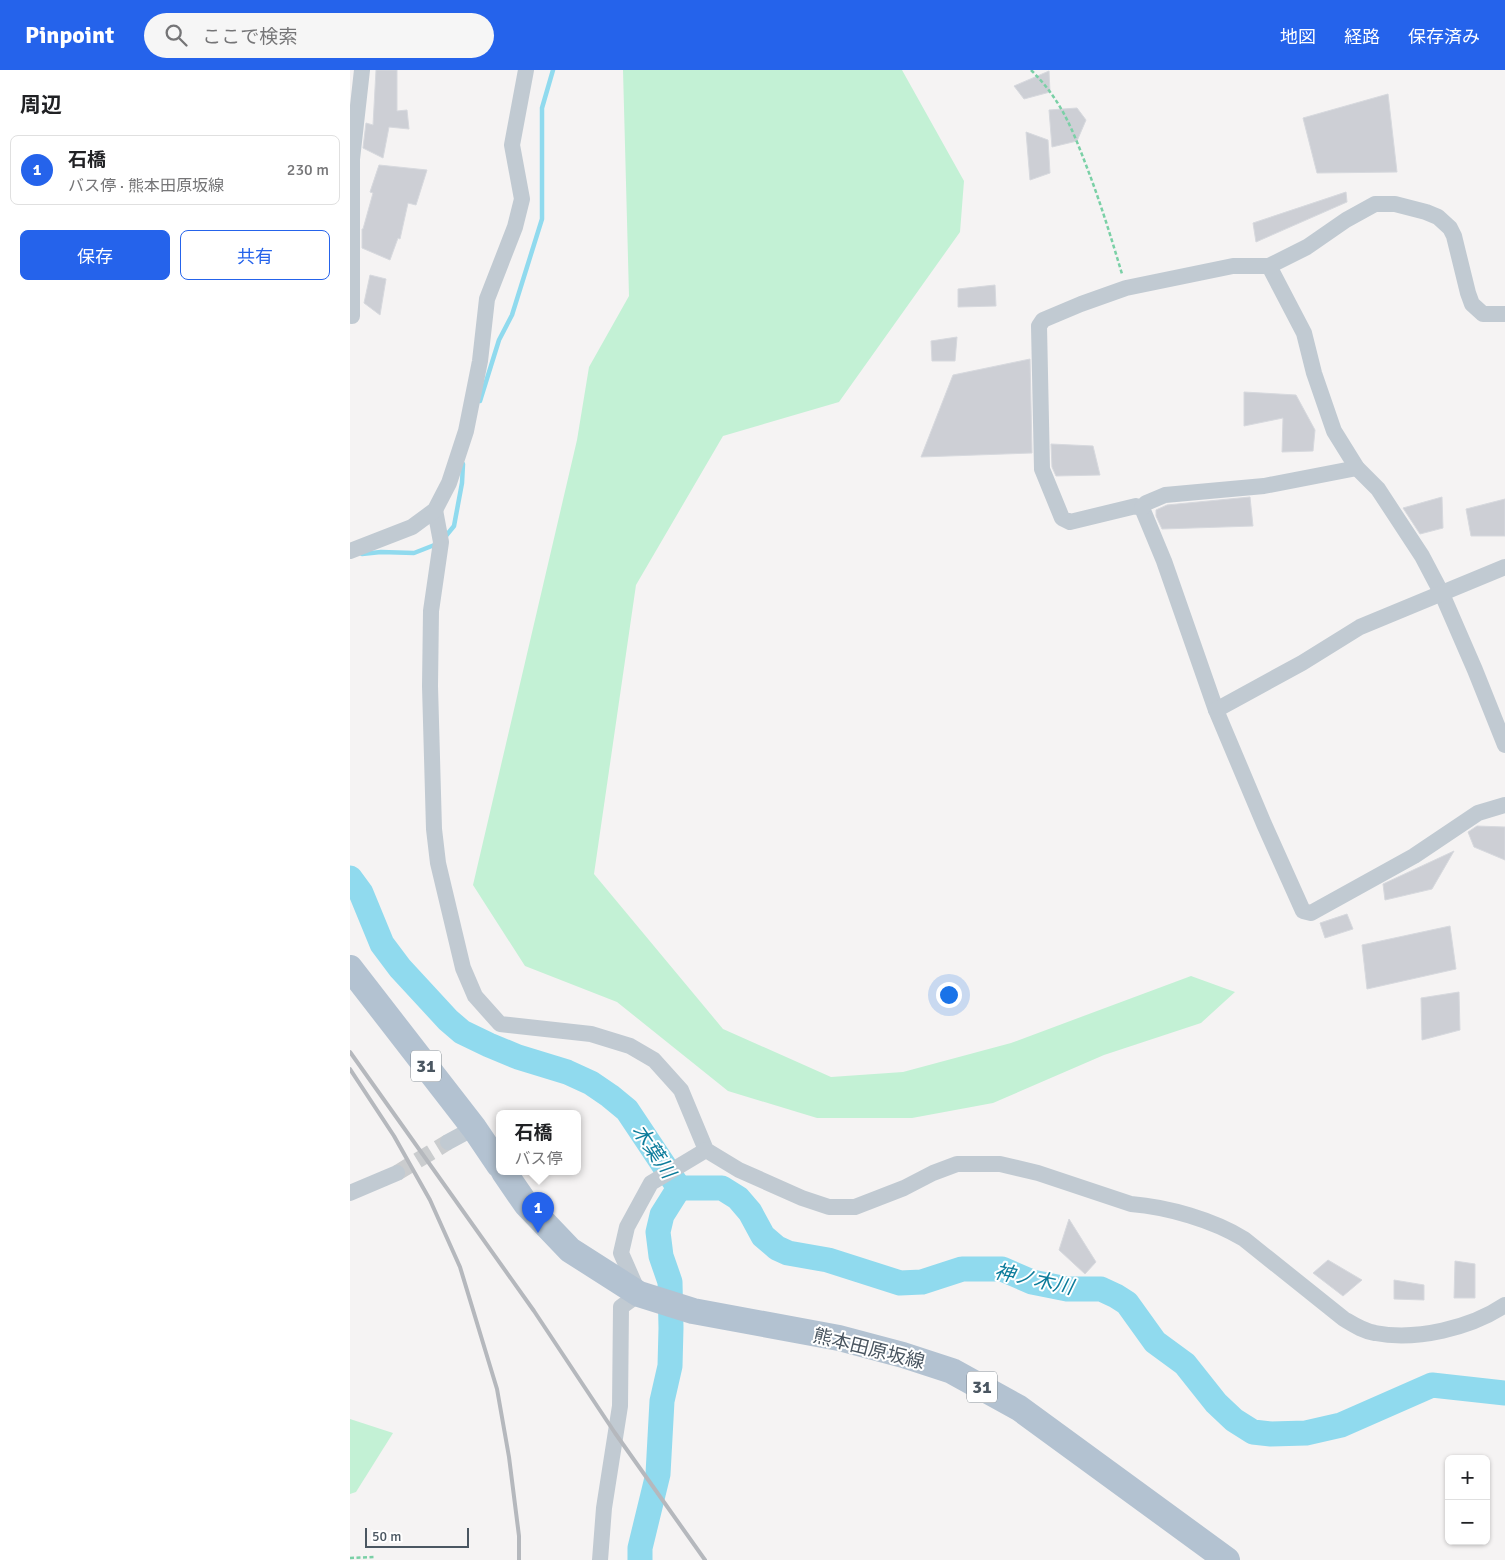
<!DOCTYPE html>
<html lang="ja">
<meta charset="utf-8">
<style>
:root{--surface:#fff;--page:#f6f6f6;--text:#202124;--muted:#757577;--line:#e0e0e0;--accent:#2563eb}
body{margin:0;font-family:Signika,"Noto Sans JP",sans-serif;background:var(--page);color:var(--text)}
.controls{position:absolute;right:15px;bottom:15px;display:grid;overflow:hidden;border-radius:8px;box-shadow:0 1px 4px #0004}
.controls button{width:45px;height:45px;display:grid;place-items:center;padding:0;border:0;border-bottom:1px solid var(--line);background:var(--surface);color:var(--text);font:25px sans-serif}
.scale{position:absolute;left:15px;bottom:12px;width:104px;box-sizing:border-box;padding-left:5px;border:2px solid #4a5661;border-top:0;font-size:14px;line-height:18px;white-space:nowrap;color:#4a5661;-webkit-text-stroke:4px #fff;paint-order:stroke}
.you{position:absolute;left:598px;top:924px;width:18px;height:18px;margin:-12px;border:4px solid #fff;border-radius:50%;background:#1a73e8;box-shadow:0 0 0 8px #1a73e833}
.badge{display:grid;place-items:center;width:32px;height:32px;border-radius:50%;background:var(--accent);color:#fff;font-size:16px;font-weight:700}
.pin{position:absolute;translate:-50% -41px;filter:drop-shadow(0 1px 2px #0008)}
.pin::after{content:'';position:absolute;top:26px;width:18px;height:15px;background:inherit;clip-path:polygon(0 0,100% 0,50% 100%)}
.popup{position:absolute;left:146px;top:1040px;width:85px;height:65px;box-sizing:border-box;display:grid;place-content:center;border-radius:8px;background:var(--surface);filter:drop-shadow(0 1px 4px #0005);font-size:16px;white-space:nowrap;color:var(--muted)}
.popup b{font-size:19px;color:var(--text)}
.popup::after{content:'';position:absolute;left:50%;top:100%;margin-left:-10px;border:10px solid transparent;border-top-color:var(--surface)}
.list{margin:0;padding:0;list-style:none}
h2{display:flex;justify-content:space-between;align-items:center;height:65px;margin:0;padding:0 20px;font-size:21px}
h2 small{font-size:16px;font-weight:400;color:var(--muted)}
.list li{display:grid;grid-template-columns:32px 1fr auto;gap:15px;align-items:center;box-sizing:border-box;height:70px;margin:0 10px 10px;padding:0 10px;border:1px solid var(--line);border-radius:8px}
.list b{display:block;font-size:19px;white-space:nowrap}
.list p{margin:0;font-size:16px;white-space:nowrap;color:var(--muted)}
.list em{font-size:16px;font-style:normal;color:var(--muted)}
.actions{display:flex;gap:10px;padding:15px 20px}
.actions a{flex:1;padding:11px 0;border:1px solid var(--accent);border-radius:8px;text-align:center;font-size:18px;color:var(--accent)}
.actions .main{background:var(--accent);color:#fff}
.icon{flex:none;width:28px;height:28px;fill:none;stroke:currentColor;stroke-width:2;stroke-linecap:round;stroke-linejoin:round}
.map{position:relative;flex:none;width:1155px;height:1490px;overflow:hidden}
header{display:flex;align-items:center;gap:30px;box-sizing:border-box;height:70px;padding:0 25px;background:var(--accent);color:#fff}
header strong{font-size:24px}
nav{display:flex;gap:28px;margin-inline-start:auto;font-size:18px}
.search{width:350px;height:45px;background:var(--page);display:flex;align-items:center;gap:12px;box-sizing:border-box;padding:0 18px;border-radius:28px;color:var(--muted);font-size:19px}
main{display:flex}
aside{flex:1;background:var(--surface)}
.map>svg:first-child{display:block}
.green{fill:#c3f1d5}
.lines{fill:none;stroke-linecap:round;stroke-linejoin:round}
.stream{stroke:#90daee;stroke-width:4.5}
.river{stroke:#90daee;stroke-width:25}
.building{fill:#cdcfd5;stroke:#d7d9de}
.minor-tunnel{stroke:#caccce;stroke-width:16;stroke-dasharray:16 8;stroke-linecap:butt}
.path{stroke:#7ad0a6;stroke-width:2.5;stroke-dasharray:4 2.5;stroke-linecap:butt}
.minor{stroke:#c1cad2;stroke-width:16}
.primary{stroke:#b3c2d1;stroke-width:26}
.rail{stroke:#b5b8bd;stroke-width:4}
.labels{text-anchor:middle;stroke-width:4;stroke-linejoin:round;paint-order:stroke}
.shield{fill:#fff;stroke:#808990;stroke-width:1}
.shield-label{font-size:18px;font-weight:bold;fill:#4a5661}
.street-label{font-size:19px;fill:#4a5661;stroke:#fff}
.water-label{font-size:20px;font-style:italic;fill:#0c7c9b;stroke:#fff}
</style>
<header>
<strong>Pinpoint</strong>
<div class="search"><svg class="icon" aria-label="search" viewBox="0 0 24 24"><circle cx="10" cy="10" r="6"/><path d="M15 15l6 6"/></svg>ここで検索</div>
<nav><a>地図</a><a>経路</a><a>保存済み</a></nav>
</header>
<main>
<aside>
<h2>周辺<small></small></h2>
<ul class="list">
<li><span class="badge">1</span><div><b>石橋</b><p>バス停 · 熊本田原坂線</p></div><em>230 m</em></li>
</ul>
<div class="actions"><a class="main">保存</a><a>共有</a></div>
</aside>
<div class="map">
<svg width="1155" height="1490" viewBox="0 0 1155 1490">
<rect width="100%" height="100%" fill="#f5f3f3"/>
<g class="green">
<polygon points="273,0 552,0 614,111 610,162 489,332 373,366 286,515 244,804 373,959 481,1007 553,1002 661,973 841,906 885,922 851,953 754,985 643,1033 562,1048 467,1048 378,1021 267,932 175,896 123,815 227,370 239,297 279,226"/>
<polygon points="0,1349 43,1363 6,1422 0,1424"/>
</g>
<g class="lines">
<g class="stream">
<polyline points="130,331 149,270 162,245 192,149 192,38 203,0"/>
<polyline points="95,467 104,456 112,413 113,394"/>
<polyline points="12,484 31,482 64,483 87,474"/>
</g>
<g class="river">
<polyline points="0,808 11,823 32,874 50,898 98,950 112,962 139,975 168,987 217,1002 241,1013 260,1026 277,1040 329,1118 312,1145 308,1162 311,1186 320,1212 321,1258 320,1296 312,1331 308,1404 290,1478 290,1490"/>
<polyline points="329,1118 372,1118 388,1128 400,1142 413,1166 427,1178 438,1183 478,1190 550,1213 572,1212 612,1199 652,1199 682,1212 717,1219 751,1219 766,1226 777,1233 805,1272 835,1294 866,1333 884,1350 903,1362 921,1364 956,1363 991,1355 1082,1315 1155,1323"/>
</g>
</g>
<g class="building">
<polygon points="26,0 47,0 47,41 57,40 59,59 39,57 33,88 13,78 16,53 23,55"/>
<polygon points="699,1 700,22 674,29 664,16"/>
<polygon points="1038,24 1047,102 967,103 953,48"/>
<polygon points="727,38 736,50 727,71 702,77 699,40"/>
<polygon points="676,62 698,70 700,103 680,110"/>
<polygon points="29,95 77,100 66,135 58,133 50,169 48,168 40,190 12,178 12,159 13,159 23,123 20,122"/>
<polygon points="996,122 997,132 906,172 903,153"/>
<polygon points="20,205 36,209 30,245 14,233"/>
<polygon points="645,215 646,236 608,237 608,219"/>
<polygon points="607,267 605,291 582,291 581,271"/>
<polygon points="680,289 682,383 571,387 603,305"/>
<polygon points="894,322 946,325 965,360 963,381 932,382 933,348 894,356"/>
<polygon points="701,374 743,376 750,405 706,406 702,397"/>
<polygon points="900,427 903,456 812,459 806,446 806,440 817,435"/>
<polygon points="1092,427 1093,458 1070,464 1053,438"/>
<polygon points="1155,429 1155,466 1121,466 1116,439"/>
<polygon points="1127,756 1155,757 1155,790 1124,777 1118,762"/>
<polygon points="1104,781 1082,819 1035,830 1033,814"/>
<polygon points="997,844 1003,859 975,868 970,853"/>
<polygon points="1100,856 1106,899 1017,919 1012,875"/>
<polygon points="1109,922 1110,960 1072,970 1071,928"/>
<polygon points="719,1149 746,1192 735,1204 709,1180"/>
<polygon points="978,1190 1012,1210 993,1226 963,1203"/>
<polygon points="1105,1191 1125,1194 1125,1228 1104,1228"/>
<polygon points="1044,1210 1074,1215 1074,1230 1044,1229"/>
</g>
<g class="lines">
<polyline class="minor-tunnel" points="47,1103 98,1072"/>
<g class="path">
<path d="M 681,0 C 711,30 721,56 736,95 C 750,131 761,167 772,204"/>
<polyline points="0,1488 25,1487"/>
</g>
<g class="minor">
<polyline points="919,196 954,263 964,303 984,361 1007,398 1028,419 1072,486 1092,524 1125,600 1155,675"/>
<polyline points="2,246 2,89 12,0"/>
<polyline points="792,438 786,436 720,452 712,448 692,399 689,256 693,250 731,234 776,218 883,196 919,196 957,177 996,150 1025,134 1045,134 1076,142 1088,147 1100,158 1104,166 1118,223 1122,234 1133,244 1155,244"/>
<polyline points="792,438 814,491 866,640 914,754 953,841 961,843 1064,786 1128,743 1155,735"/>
<polyline points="792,438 796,433 815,425 914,416 1007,398"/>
<path d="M 85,440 L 91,472 L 81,541 L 80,616 L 84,759 L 88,793 L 113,898 L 125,926 L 150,954 L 241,964 L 280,976 L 304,990 L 331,1020 L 356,1080 L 389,1100 L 452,1128 L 479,1137 L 505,1137 L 554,1118 L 583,1103 L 607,1094 L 650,1094 L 688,1103 L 781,1134 C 818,1137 863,1150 894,1169 L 994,1249 C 1004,1255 1013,1261 1025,1263 C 1066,1271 1121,1258 1155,1235"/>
<polyline points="0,481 62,457 85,440 99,413 116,361 130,291 137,229 165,157 172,129 162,75 176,0"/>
<polyline points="866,640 952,593 1010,557 1155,497"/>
<polyline points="98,1072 124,1058"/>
<polyline points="0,1123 47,1103"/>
<polyline points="250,1490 254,1438 270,1336 271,1237 289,1224 271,1183 277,1157 301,1113 356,1080"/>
</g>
<g class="primary">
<polyline points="0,898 124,1058 149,1095"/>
<polyline points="154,1102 176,1134 220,1180 289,1224 343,1241 489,1268 553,1285 602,1301 669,1338 877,1490"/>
</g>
<g class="rail">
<polyline points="0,982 184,1241 265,1363 355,1490"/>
<polyline points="0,999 44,1066 80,1130 110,1197 147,1319 159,1387 169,1466 169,1490"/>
</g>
</g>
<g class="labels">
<g class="shield">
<rect x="61" y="980.5" width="30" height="31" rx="4"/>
<rect x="617" y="1301.5" width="30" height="31" rx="4"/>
</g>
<g class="shield-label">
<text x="76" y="1002">31</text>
<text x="632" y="1323">31</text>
</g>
<g class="street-label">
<text transform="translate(519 1278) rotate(14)" y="7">熊本田原坂線</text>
</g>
<g class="water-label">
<text transform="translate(304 1081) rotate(56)" y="7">木葉川</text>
<text transform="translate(684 1209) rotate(12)" y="7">神ノ木川</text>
</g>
</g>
</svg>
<div class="controls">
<button>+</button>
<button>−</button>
</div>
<div class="scale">50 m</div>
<div class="you"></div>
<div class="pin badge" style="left:188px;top:1163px">1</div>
<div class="popup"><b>石橋</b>バス停</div>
</div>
</main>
